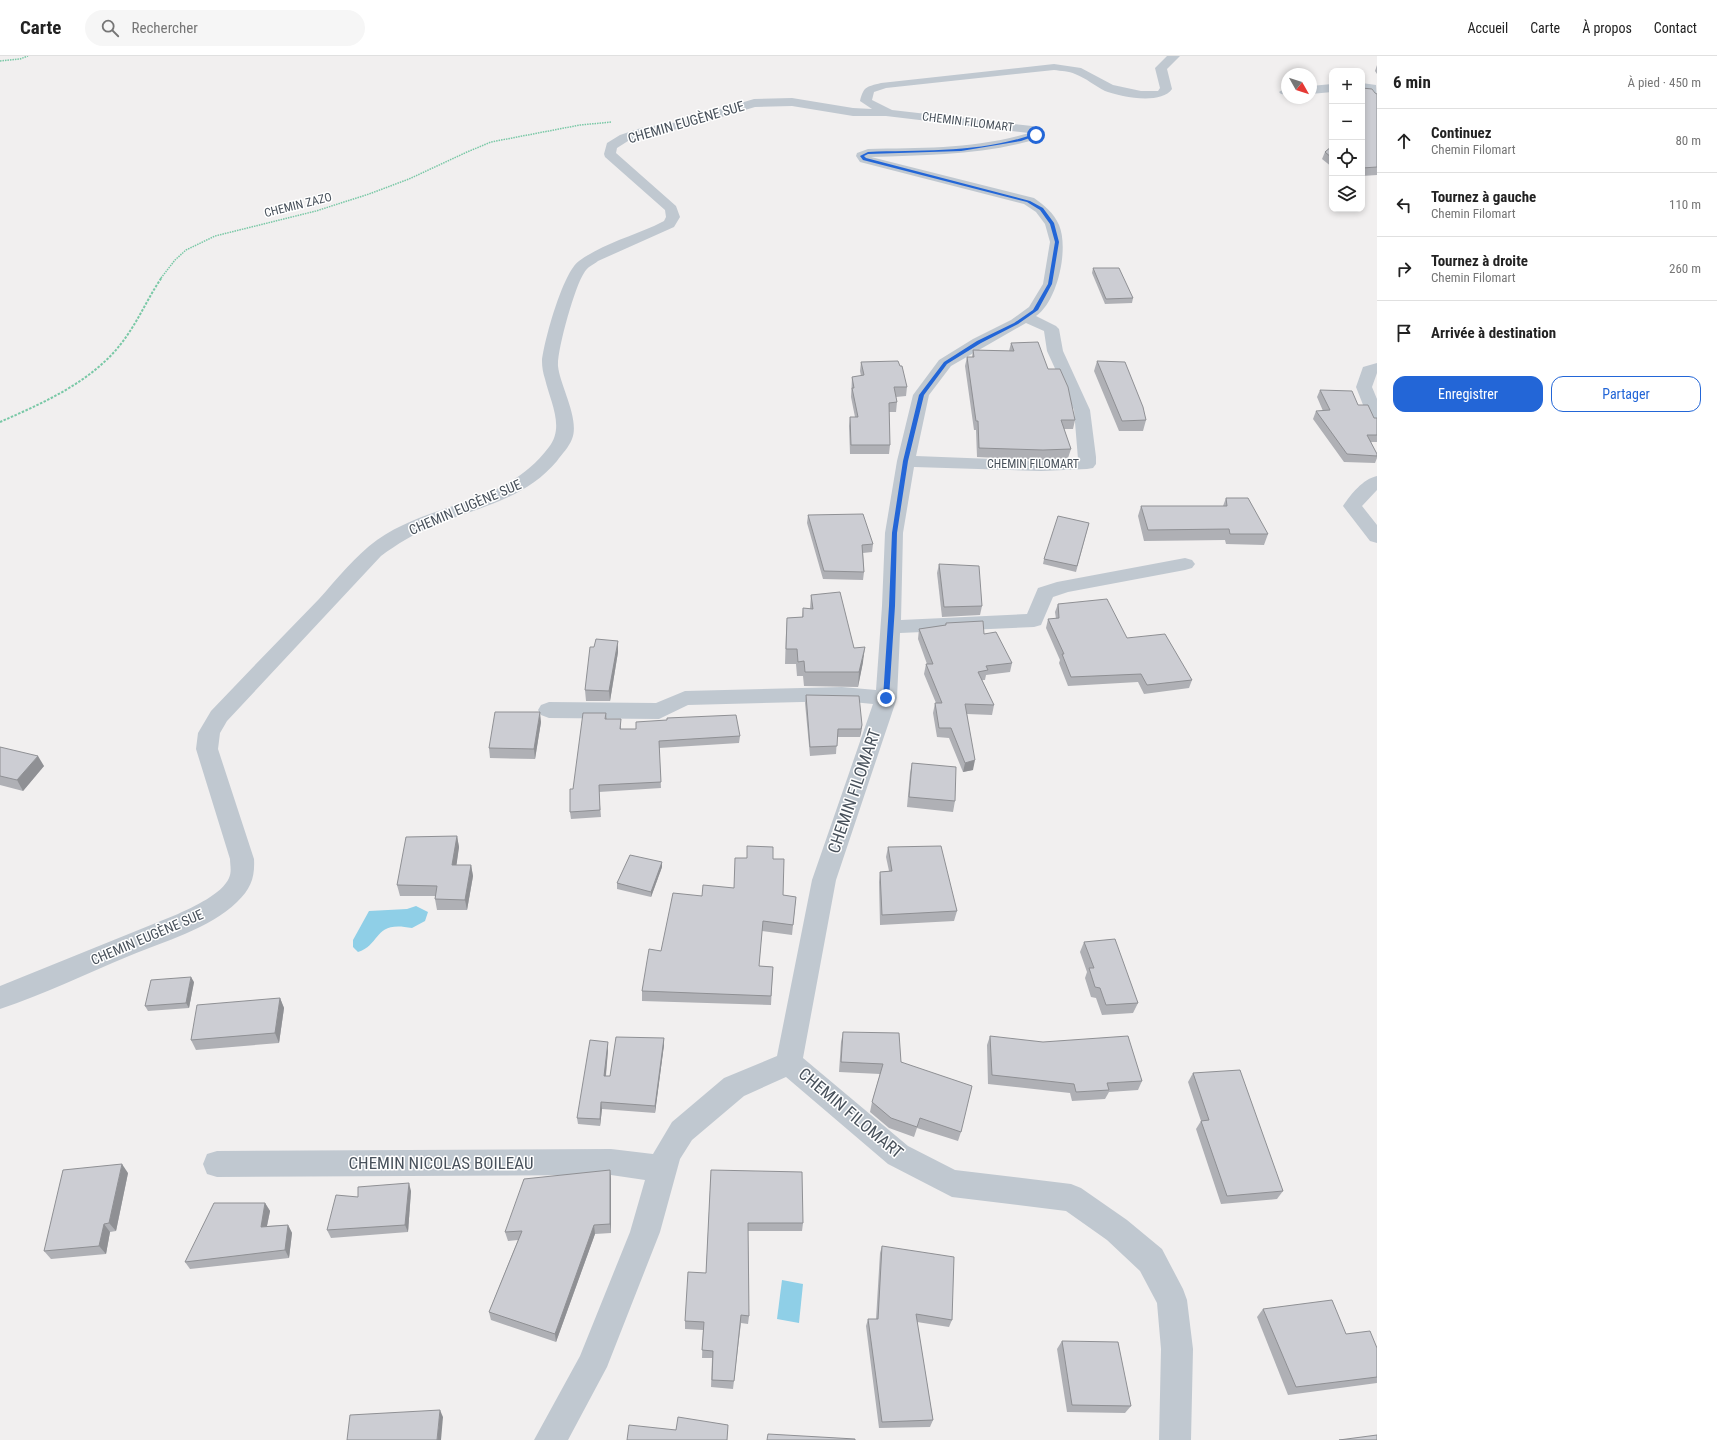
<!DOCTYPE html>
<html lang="fr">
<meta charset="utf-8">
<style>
:root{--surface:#fff;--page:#f6f6f6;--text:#222;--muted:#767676;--line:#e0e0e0;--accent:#2366d7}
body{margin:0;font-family:"Roboto Condensed",sans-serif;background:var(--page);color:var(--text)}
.controls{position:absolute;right:12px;top:12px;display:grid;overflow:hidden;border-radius:8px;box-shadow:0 2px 6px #0003}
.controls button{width:36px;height:36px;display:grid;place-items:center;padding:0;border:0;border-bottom:1px solid var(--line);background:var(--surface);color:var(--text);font:20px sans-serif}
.compass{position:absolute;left:1281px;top:12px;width:36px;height:36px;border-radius:50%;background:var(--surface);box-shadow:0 2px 6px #0003;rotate:129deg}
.stop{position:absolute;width:12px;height:12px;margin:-9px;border:3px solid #2366d7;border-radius:50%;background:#fff}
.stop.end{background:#2366d7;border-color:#fff;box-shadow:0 1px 4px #0008}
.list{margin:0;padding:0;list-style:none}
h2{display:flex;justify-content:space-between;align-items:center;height:52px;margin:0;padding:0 16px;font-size:17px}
h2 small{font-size:13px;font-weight:400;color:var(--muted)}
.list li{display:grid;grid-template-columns:26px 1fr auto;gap:12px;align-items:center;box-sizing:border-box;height:64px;padding:0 16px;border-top:1px solid var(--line)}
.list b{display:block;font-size:15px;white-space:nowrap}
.list p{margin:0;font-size:13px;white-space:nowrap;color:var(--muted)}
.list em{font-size:13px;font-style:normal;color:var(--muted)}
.actions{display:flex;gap:8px;padding:12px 16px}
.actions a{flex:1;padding:9px 0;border:1px solid var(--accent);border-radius:12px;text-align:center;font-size:14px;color:var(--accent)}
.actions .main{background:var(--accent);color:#fff}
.icon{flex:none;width:22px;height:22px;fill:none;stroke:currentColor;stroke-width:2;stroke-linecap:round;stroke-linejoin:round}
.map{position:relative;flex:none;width:1377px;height:1384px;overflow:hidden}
header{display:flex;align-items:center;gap:24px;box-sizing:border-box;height:56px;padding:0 20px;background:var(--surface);border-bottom:1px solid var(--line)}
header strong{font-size:19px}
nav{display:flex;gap:22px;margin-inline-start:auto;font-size:14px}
.search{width:280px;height:36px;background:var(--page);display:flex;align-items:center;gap:10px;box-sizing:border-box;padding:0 14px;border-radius:22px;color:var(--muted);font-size:15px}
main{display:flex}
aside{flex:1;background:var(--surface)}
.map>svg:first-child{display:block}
.water{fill:#8fcfe7}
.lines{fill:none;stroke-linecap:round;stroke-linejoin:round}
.path-far1{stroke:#79c8a6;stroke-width:1.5;stroke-dasharray:1.5 1;stroke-linecap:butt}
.path{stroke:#79c8a6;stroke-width:2;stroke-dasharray:2.5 1.5;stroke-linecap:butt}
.minor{fill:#c0c8d0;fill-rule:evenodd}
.wall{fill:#afb0b5}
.shaded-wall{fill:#8f9094}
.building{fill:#cccdd3;stroke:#8f9094}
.route{fill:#2366d7}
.labels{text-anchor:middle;stroke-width:3;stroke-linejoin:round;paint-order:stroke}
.far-street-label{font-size:12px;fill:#48515b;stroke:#fff}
.street-label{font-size:14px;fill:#48515b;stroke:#fff}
.near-street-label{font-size:17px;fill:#48515b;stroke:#fff}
</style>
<header>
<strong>Carte</strong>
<div class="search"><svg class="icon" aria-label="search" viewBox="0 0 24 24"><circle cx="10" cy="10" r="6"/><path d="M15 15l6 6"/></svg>Rechercher</div>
<nav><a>Accueil</a><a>Carte</a><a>À propos</a><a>Contact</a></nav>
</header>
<main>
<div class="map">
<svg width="1377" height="1384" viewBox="0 0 1377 1384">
<rect width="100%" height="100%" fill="#f1efef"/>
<g class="water">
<path d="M 416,850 L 428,856 L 425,865 L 412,872 C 373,864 382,888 358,896 L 353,891 L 353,884 L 369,855 L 407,853 Z"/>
<polygon points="782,1224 803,1228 799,1267 777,1263"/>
</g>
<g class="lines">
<g class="path-far1">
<polyline points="0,5 20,3 28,0"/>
<polyline points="161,222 175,204 186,194 215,180 316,155 369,138 409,123 467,96 491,86 580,69 612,66"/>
</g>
<path class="path" d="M 0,366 C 43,347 91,326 120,289 C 137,268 147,243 162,221"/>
<g class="minor">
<path d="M 1167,0 L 1180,0 L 1167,13 L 1172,33 C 1161,49 1121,41 1105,35 C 1095,30 1086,22 1075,18 C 1069,15 1061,15 1054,14 L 886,32 L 874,36 L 872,44 L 892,54 L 1032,70 L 1040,73 L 1042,76 L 1040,82 C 985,99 929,99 871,101 L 1034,142 C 1044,149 1054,157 1059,169 C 1069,192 1058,245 1036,260 L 1056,270 L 1059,273 L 1063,295 L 1090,354 L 1096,401 L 1096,408 L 1093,412 L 1087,413 L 1041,415 L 914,411 L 903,477 L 901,564 L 1027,558 L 1038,532 L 1057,526 L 1185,502 L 1192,504 L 1195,508 L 1192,512 L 1185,514 L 1068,536 L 1053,541 L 1041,569 L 1034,571 L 900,577 L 897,642 L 836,824 L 803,1002 L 908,1090 L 955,1114 L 1071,1128 L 1081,1132 L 1127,1164 L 1162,1193 L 1183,1233 L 1187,1244 L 1193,1293 L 1191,1384 L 1159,1384 L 1161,1293 L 1157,1247 L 1140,1215 L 1107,1184 L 1066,1155 L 952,1141 L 888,1108 L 786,1021 L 744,1040 L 692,1084 L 680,1103 L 660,1176 L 607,1311 L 568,1384 L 534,1384 L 580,1300 L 630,1176 L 645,1124 L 611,1119 L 217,1121 L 207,1118 L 203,1108 L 207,1098 L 217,1095 L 611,1093 L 653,1098 L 672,1066 L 724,1022 L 777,1000 L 812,824 L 873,648 L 842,645 L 688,649 L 659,663 L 549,662 L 541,659 L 538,654 L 541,649 L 549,646 L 656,647 L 685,635 L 842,631 L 876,634 L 882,550 L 885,477 L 897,405 L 913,339 L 939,304 L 973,283 L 1011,264 L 1029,251 L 1043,228 L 1050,186 L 1045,168 L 1036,156 L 1024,148 L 860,106 L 856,100 L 857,97 L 868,93 C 922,92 976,93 1029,77 L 886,60 L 853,60 L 792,50 L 755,51 L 684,72 L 647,78 L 628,85 L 617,92 L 616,97 L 676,150 L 680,161 L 674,171 L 598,205 C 593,209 587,211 584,217 C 575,230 557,294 558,310 C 560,330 580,363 572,383 C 569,391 562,398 557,405 C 524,444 478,451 433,470 C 414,478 397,488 381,500 L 227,665 L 220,677 L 218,693 L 254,803 C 255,821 251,833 237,846 C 209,873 165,885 129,900 C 86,918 44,938 0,953 L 0,930 L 178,858 C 193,851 222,838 229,822 C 232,815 230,809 230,803 L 196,693 L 198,677 L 211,655 C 247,617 283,580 319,543 C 337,523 355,500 377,484 C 434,444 504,451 549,391 C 565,371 550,345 545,323 C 543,317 542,311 542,305 C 544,285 563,216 579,205 C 601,189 629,181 654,170 L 664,165 L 666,161 L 665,154 L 605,101 L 604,98 L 607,87 L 620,79 L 641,72 L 678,66 L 754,43 L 792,42 L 853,52 L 872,53 L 860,45 C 864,30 866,31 881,27 L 1054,8 L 1081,12 L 1113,29 L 1141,35 L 1158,35 L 1160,32 L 1155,12 ZM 1026,267 L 1044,275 L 1047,295 L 1074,354 L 1078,403 L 1041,405 L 916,400 L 929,339 L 951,310 Z"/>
<polygon points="1362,27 1376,29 1377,44 1373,43 1368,35 1362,35"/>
<polygon points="1332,28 1332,36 1311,38 1311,30"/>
<polygon points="1287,31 1287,39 1281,38 1279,36"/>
<polygon points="1377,307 1377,317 1372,331 1377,343 1377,369 1371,368 1369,364 1356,331 1363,311"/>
<path d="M 1377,420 L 1377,434 L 1362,450 L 1377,469 L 1377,487 L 1370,485 L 1343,450 C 1351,438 1363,423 1377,420 Z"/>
</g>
</g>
<g class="wall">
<polygon points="1377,9 1377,18 1375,15"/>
<polygon points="1331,31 1332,31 1332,45 1329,38"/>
<polygon points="1362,32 1377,38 1377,119 1362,120"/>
<polygon points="1332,90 1332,111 1322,103 1325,96"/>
<polygon points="1093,212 1133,242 1132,247 1105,248 1092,217"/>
<polygon points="1011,287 1048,313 1075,364 1073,373 1064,373 1071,393 1068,402 1041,404 977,401 976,374 974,374 965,310 967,301 972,301 973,294 1009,295"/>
<polygon points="1097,305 1146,364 1143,375 1119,375 1094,315"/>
<polygon points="861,306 907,331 906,340 896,341 897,346 896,356 889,356 890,389 889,398 850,398 849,370 850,361 855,361 851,341 852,321 861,320 860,315"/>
<polygon points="1320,334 1358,349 1374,362 1377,362 1377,386 1371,386 1377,400 1377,402 1375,407 1344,406 1313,363 1316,355 1323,355 1317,341"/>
<polygon points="1226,442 1268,478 1264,489 1226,488 1225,484 1144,485 1138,460 1141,450 1223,450"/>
<polygon points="808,459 873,488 872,496 863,497 864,516 863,524 823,523 807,467"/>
<polygon points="1089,467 1076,516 1043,508 1044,503"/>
<polygon points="939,508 982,550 980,559 942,561 937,517"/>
<polygon points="811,539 854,592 863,606 858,631 804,630 803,620 797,620 796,608 785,608 786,577 787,562 802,561 803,552 810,553"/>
<polygon points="1058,548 1127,582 1192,624 1189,632 1144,638 1138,626 1068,630 1059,607 1060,604 1046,572 1048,563 1056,563 1055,556"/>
<polygon points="946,567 984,578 1012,607 1010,616 986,619 985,624 982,624 994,649 992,659 967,658 973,714 963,716 949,682 937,681 933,657 935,647 936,647 924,618 926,608 927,608 918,583 919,573 945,569"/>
<polygon points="594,591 618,596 610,645 586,645 585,634"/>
<polygon points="806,639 862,669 861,677 860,681 837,681 836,698 810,700 805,647"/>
<polygon points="606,657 607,663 621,670 621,673 740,680 739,687 659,692 661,732 599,736 601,761 571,763 570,756 573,733"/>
<polygon points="541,666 535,703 490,702 489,692"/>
<polygon points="0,691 44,710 23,735 0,729"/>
<polygon points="912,707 955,745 953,756 907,751 910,717"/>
<polygon points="457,780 459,791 456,809 471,809 473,820 467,854 437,854 435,843 435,840 400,840 397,829"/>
<polygon points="747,790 773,803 783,839 796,841 792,879 762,875 759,910 773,911 771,949 642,945 642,935 661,895 702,840 734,832 747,802"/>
<polygon points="888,791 957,855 954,865 880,869 879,826 880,816 889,815 886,801"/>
<polygon points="662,811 651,841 617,833 617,827"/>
<polygon points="1084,886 1138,947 1133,957 1102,959 1096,942 1091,941 1085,922 1087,916 1080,896"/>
<polygon points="194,926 189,952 148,955 145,950"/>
<polygon points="280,942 284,952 279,987 196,994 191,984"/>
<polygon points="843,976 901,1006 961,1076 958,1085 917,1072 914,1081 889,1072 870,1056 872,1046 880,1018 839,1016 841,986"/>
<polygon points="990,980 1142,1025 1138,1034 1109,1036 1105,1043 1072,1045 1070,1037 988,1028 987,989"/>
<polygon points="664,982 664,989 655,1057 602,1053 600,1070 578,1068 577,1062 608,986 608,994 606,1020 610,1020"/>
<polygon points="1193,1017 1283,1135 1277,1143 1221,1148 1196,1073 1201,1065 1188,1026"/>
<polygon points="610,1114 611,1123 611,1177 595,1178 556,1286 491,1264 489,1256 518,1184 508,1185 505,1176"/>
<polygon points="711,1114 803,1167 802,1175 748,1175 749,1260 748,1268 741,1267 733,1333 711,1331 712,1302 702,1302 703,1274 685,1273 685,1265 706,1217"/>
<polygon points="128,1117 116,1175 110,1176 106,1198 51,1203 44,1195"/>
<polygon points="411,1135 408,1176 331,1182 327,1174"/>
<polygon points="265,1147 270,1155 267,1170 288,1169 292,1177 289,1202 190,1213 185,1206"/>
<polygon points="882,1190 952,1264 949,1271 917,1266 933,1364 930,1371 879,1372 866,1270 868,1263 876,1263 880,1197"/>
<polygon points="1263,1253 1377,1292 1377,1327 1288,1339 1257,1261"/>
<polygon points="1062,1285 1131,1350 1125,1357 1067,1356 1057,1293"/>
</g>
<g class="shaded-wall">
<polygon points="618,585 618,596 610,645 609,635"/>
<polygon points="865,591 863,606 858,631 859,616"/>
<polygon points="540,656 541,666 535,703 534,693"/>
<polygon points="862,669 861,677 860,681 861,673"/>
<polygon points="38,700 44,710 23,735 17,724"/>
<polygon points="975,704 973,714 963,716 965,707"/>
<polygon points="457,780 459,791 455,820 452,809"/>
<polygon points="662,806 662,811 651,841 651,836"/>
<polygon points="471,809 473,820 467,854 465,844"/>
<polygon points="191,921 194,926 189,952 186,947"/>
<polygon points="280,942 284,952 279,987 275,977"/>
<polygon points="664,982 664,989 655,1057 655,1050"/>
<polygon points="608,986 608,994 605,1027 604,1020"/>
<polygon points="601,1046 602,1053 600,1070 600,1063"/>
<polygon points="122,1108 128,1117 116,1175 109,1167"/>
<polygon points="610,1114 611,1123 611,1177 610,1168"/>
<polygon points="409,1127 411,1135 408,1176 405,1169"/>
<polygon points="265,1147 270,1155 265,1179 261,1171"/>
<polygon points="104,1168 110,1176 106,1198 99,1190"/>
<polygon points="288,1169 292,1177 289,1202 285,1194"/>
<polygon points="594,1169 595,1178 556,1286 555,1278"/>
<polygon points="440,1354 443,1361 441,1384 437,1384"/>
</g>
<g class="building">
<polygon points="1362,32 1372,33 1375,37 1377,38 1377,111 1362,112"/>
<polygon points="1332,90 1332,102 1325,96"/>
<polygon points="1093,212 1119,212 1133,242 1106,243"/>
<polygon points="1038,286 1048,313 1060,313 1068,331 1075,364 1061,364 1071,393 1043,394 979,392 978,365 976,365 967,301 974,301 973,294 1014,295 1011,287"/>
<polygon points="898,305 900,310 902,310 907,331 894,331 897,346 889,347 890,389 851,389 850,361 858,361 852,332 854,332 852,321 864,319 861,306"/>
<polygon points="1097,305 1125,306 1143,351 1146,364 1122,365"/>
<polygon points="1320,334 1352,335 1358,349 1368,349 1374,362 1377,362 1377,379 1367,379 1377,398 1377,400 1347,398 1316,355 1330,354"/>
<polygon points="1226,442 1248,442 1268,478 1230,478 1229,473 1148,474 1141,450 1227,450"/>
<polygon points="863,458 873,488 862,489 864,516 824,515 808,459"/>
<polygon points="1058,460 1089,467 1077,510 1044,503"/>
<polygon points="939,508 979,510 982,550 944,551"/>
<polygon points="840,536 854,592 865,591 859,616 805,616 804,605 798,606 797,593 786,593 787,562 803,561 803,552 813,553 811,539"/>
<polygon points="1107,543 1127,582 1165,578 1192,624 1147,629 1141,618 1071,621 1062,598 1064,598 1048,563 1059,562 1058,548"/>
<polygon points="983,565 984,578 996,576 1012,607 986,610 988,614 978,616 994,649 965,648 975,704 965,707 951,672 939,672 935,647 942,647 926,608 933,608 919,573 946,569 946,567"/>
<polygon points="596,583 618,585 609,635 585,634 590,591 594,591"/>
<polygon points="806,639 859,640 862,669 861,673 838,673 837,690 810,691"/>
<polygon points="495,656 540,656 534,693 489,692"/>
<polygon points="583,657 606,657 605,663 621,663 620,673 636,673 636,666 667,664 667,662 736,659 740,680 659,685 661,726 599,729 600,754 570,756 570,733 573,733"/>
<polygon points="0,691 38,700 17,724 0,720"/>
<polygon points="912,707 956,711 955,745 909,741"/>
<polygon points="457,780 452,809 471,809 465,844 435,843 437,830 397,829 406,781"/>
<polygon points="747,790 773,791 773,803 784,803 783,839 796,841 793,869 763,865 759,910 773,911 771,940 642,935 649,893 661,895 673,837 702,840 703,829 734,832 735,802 747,802"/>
<polygon points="941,790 957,855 882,859 880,816 892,815 888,791"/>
<polygon points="630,799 662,806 651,836 617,827"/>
<polygon points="1115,883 1138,947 1106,949 1100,932 1095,931 1089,912 1094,912 1084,886"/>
<polygon points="191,921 186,947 145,950 151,924"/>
<polygon points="280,942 275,977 191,984 197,949"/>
<polygon points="843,976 899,977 901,1006 972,1030 961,1076 920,1062 917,1071 891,1062 872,1046 883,1008 841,1006"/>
<polygon points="990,980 1043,986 1128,980 1142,1025 1107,1027 1109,1034 1076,1036 1074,1028 992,1019"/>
<polygon points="616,981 664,982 655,1050 601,1046 600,1063 577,1062 590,984 608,986 604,1020 610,1020"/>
<polygon points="1240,1014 1283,1135 1227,1140 1201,1065 1209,1064 1193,1017"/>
<polygon points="122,1108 109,1167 104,1168 99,1190 44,1195 63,1114"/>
<polygon points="610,1114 610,1168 594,1169 555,1278 489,1256 522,1175 505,1176 524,1123"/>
<polygon points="711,1114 802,1116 803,1167 748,1167 749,1260 741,1259 734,1325 712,1324 713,1295 702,1294 704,1266 685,1265 688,1216 706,1217"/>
<polygon points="409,1127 405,1169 327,1174 336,1139 358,1141 358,1131"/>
<polygon points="214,1147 265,1147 261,1171 288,1169 285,1194 185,1206"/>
<polygon points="882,1190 954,1201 952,1264 916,1258 933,1364 882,1366 868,1263 878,1263"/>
<polygon points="1332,1244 1346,1278 1370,1275 1377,1292 1377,1321 1296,1331 1263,1253"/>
<polygon points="1062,1285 1118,1286 1131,1350 1072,1349"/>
<polygon points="440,1354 437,1384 347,1384 350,1359"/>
<polygon points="678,1361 728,1369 727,1384 627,1384 629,1369 676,1374"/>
<polygon points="768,1378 855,1383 855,1384 767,1384"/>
<polygon points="1377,1379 1377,1384 1339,1384"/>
</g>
<path class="route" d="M 1034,78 L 1038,79 L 1021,85 L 961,95 L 868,98 L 864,100 L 866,102 L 1030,145 L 1043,152 L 1054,167 L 1059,186 L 1052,228 L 1038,254 L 1018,268 L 981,287 L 947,308 L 924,339 L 908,405 L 897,477 L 895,550 L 889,642 L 886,644 L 883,642 L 889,550 L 892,477 L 903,405 L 919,339 L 944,306 L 977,285 L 1014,267 L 1033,254 L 1048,228 L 1055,186 L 1050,168 L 1040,154 L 1027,146 L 863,104 L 860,100 L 868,96 C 923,94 982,97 1034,78 Z"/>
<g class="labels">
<g class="far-street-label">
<text transform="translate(968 66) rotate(7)" y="4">CHEMIN FILOMART</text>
<text transform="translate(298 149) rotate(-14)" y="4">CHEMIN ZAZO</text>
<text x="1033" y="412">CHEMIN FILOMART</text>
</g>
<g class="street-label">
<text transform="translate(686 66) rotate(-16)" y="5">CHEMIN EUGÈNE SUE</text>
<text transform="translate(465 451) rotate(-23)" y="5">CHEMIN EUGÈNE SUE</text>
<text transform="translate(147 881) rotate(-23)" y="5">CHEMIN EUGÈNE SUE</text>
</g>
<g class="near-street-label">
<text transform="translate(854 735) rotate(-71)" y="6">CHEMIN FILOMART</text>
<text transform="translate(851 1057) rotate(40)" y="6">CHEMIN FILOMART</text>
<text x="441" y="1113">CHEMIN NICOLAS BOILEAU</text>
</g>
</g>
</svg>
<div class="controls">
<button>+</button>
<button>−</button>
<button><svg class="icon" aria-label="locate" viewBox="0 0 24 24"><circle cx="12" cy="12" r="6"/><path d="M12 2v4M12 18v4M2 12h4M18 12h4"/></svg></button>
<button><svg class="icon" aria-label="layers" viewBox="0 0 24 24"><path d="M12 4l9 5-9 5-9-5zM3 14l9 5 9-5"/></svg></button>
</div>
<svg class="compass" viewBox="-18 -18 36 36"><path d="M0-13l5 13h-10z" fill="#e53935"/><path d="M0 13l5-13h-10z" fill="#767676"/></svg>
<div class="stop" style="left:1036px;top:79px"></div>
<div class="stop end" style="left:886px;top:642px"></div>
</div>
<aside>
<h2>6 min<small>À pied · 450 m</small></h2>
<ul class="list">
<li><svg class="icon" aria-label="ahead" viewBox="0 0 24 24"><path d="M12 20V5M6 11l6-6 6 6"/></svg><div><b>Continuez</b><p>Chemin Filomart</p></div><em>80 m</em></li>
<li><svg class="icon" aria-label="left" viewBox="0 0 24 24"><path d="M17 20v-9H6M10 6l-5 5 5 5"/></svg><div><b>Tournez à gauche</b><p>Chemin Filomart</p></div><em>110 m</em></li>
<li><svg class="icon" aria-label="right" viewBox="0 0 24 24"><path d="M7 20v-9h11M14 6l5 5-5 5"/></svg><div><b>Tournez à droite</b><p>Chemin Filomart</p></div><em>260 m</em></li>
<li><svg class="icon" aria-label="arrive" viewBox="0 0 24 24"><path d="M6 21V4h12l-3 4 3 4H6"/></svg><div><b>Arrivée à destination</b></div></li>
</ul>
<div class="actions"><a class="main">Enregistrer</a><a>Partager</a></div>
</aside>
</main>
